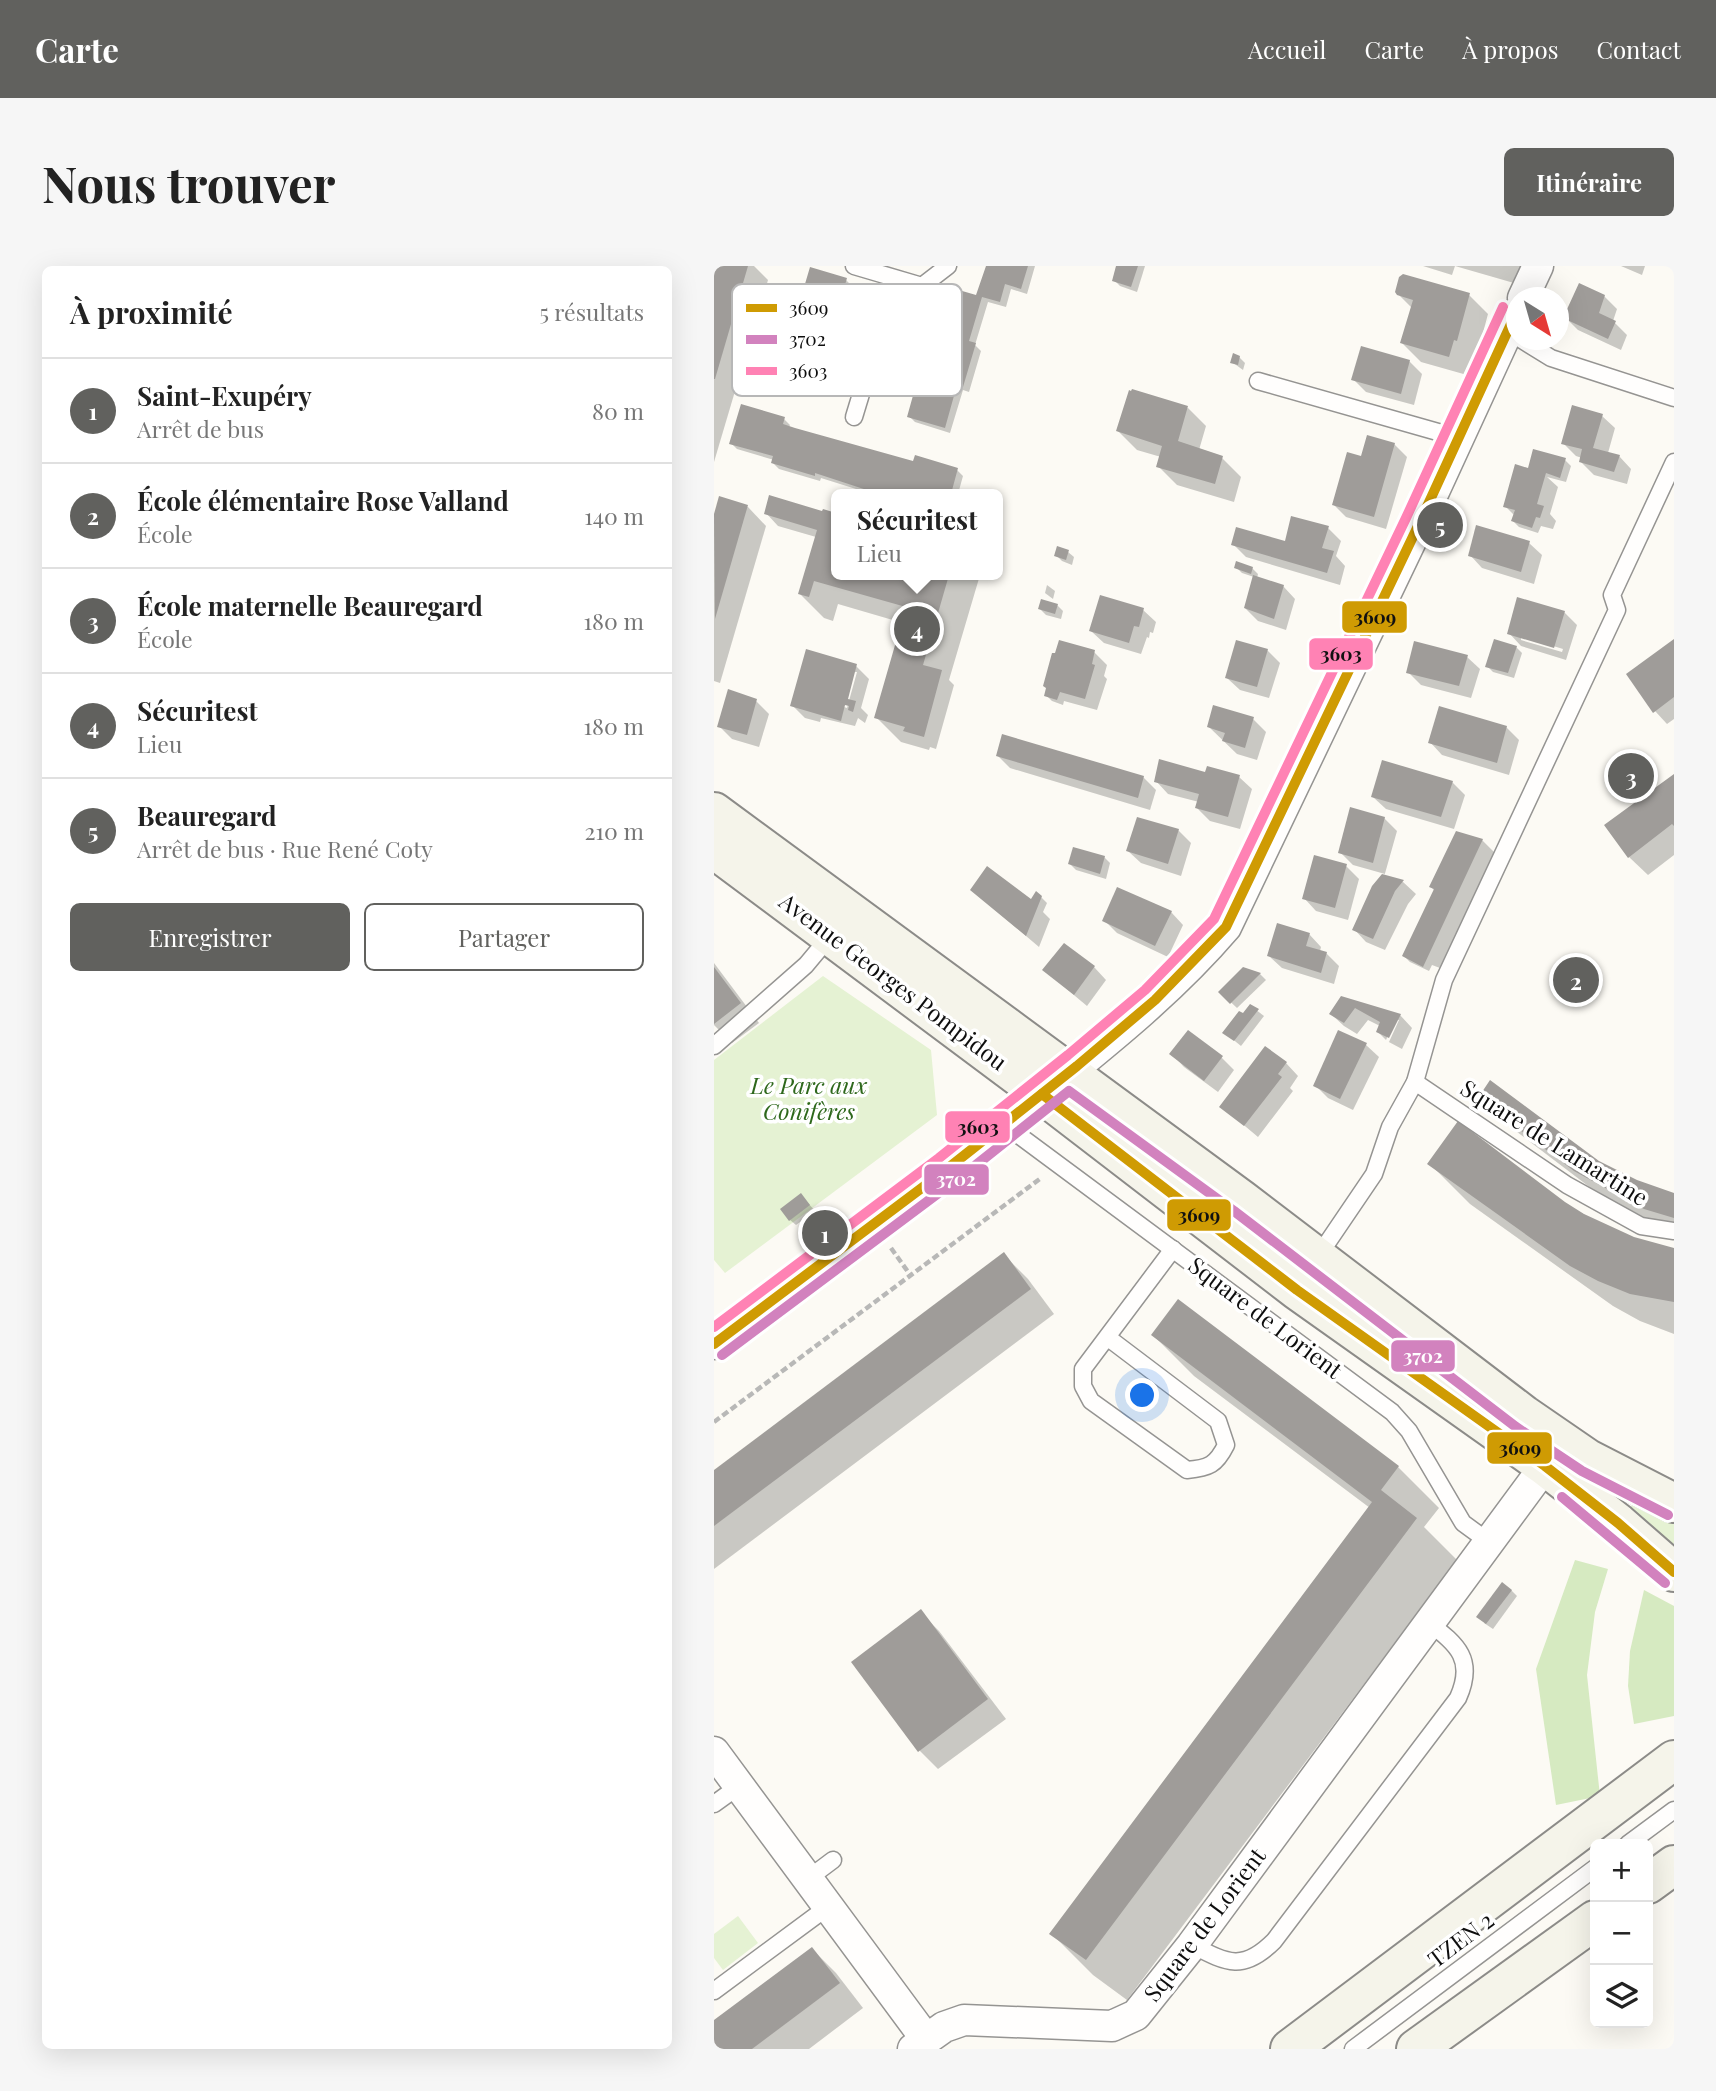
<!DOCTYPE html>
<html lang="fr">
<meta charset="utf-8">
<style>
:root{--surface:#fff;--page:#f6f6f6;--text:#222;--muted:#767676;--line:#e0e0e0;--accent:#61615e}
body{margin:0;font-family:"Playfair Display",serif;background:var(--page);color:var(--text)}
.controls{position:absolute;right:21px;bottom:21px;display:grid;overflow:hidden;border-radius:10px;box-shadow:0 7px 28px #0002}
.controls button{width:63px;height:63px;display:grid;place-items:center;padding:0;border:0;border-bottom:2px solid var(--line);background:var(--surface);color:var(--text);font:35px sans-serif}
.compass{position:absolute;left:792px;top:21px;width:63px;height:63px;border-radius:50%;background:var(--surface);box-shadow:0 7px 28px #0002;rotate:143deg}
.you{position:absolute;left:429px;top:1130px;width:24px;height:24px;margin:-18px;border:5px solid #fff;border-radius:50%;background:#1a73e8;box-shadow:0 0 0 10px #1a73e833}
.badge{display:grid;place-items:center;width:46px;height:46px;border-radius:50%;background:var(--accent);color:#fff;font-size:23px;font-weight:700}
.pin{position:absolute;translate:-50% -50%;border:4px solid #fff;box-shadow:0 2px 7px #0006}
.popup{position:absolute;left:117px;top:223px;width:172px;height:91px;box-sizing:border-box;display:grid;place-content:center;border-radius:10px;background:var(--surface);filter:drop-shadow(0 2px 5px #0005);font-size:23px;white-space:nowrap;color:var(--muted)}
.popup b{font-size:26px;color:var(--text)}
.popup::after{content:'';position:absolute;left:50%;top:100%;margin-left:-14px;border:14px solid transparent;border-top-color:var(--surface)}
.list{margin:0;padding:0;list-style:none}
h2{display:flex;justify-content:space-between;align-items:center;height:91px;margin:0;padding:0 28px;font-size:30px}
h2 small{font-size:23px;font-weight:400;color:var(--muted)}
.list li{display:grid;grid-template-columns:46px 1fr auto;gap:21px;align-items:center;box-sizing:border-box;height:105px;padding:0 28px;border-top:2px solid var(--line)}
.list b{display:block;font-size:26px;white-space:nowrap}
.list p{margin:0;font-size:23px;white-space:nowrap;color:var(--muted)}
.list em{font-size:23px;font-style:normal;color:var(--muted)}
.actions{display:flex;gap:14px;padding:21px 28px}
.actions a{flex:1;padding:16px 0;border:2px solid var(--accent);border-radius:10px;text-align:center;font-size:24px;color:var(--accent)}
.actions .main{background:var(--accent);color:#fff}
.icon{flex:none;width:38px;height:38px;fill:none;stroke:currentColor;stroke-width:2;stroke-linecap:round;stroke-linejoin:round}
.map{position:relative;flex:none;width:960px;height:1783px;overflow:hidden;border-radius:10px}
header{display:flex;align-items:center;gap:42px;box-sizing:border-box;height:98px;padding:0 35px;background:var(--accent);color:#fff}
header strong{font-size:33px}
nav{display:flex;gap:38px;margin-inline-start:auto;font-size:24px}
.intro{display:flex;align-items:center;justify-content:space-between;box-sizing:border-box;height:168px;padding:0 42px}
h1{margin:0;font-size:49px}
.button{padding:18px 32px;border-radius:10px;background:var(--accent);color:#fff;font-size:24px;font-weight:700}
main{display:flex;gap:42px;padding:0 42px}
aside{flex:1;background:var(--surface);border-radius:10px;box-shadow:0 7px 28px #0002}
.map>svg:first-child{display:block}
.green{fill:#e5f2d3}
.forest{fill:#d6eac1}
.shadow{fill:#0003;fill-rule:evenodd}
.building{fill:#9f9c99}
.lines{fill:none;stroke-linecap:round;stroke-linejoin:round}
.service-casing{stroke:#959492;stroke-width:19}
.minor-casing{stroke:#959492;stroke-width:33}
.secondary-casing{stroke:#8c8b88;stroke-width:42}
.path{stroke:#b8b8b7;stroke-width:4.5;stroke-dasharray:7 3.5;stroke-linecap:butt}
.service{stroke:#fffefd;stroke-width:16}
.minor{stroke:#fffefd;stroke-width:30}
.secondary{stroke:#f5f4ea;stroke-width:38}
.bus-1-casing{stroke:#fff;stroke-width:16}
.bus-2-casing{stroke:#fff;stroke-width:16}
.bus-3-casing{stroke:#fff;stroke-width:16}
.bus-1{stroke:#cf9b03;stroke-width:10}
.bus-2{stroke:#d282be;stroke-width:10}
.bus-3{stroke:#ff82b4;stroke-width:10}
.labels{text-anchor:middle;stroke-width:7;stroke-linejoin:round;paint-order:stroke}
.street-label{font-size:23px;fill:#0e0e0e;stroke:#fff}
.park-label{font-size:23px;font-style:italic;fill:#2e681c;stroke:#fff}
.key{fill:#fff;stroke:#b7b7b7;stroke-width:2}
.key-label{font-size:19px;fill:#0e0e0e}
.line-badge{stroke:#fff;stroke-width:2.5}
.badge-label{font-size:19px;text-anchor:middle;font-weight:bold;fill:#fff}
.pale-badge-label{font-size:19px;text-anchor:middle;font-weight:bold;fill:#111}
</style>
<header>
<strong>Carte</strong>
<nav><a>Accueil</a><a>Carte</a><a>À propos</a><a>Contact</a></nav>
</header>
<div class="intro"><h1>Nous trouver</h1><a class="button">Itinéraire</a></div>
<main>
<aside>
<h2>À proximité<small>5 résultats</small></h2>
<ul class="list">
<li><span class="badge">1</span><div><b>Saint-Exupéry</b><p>Arrêt de bus</p></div><em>80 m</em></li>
<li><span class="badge">2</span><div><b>École élémentaire Rose Valland</b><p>École</p></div><em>140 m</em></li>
<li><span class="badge">3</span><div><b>École maternelle Beauregard</b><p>École</p></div><em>180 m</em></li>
<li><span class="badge">4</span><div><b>Sécuritest</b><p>Lieu</p></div><em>180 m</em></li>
<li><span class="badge">5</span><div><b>Beauregard</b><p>Arrêt de bus · Rue René Coty</p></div><em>210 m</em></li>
</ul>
<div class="actions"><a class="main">Enregistrer</a><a>Partager</a></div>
</aside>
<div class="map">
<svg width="960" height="1783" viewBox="0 0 960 1783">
<rect width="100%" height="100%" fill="#fcfaf4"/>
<g class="green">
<polygon points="109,710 217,784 223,849 11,1007 0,994 0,794"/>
<polygon points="922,1233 960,1247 960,1277 956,1281 913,1246"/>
<polygon points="24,1650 44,1677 9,1704 0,1692 0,1668"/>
</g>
<g class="forest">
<polygon points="861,1294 894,1303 881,1346 873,1409 886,1530 842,1539 822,1403"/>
<polygon points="930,1324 960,1340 960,1450 920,1458 914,1420 916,1385"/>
</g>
<g class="shadow">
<polygon points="0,0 40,0 54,14 0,196"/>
<polygon points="273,0 321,0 313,28 297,23 292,41 274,36 261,79 267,85 255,126 249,124 236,167 201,156 195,150 212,112 224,69 220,64 263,31"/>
<polygon points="404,0 431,0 423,26 406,20 400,14"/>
<polygon points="709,0 827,0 817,22 741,0 738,9"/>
<polygon points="907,0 931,0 928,9"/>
<polygon points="97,4 132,14 138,20 126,62 120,60 113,80 119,86 107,128 72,117 66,112 76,70 70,64 84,48"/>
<polygon points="684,28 755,29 774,48 762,93 758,92 753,109 707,96 688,77 698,42"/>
<polygon points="890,30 903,43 899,55 913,69 907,84 864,64 851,51"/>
<polygon points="525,91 531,97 529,104 518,96"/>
<polygon points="695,95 708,108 700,139 652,126 639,113"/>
<polygon points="474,142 492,160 485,184 508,192 527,211 520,236 463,219 444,200 447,191 423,184 404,165"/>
<polygon points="888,150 901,162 894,187 905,190 917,203 913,218 880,209 867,196 868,192 862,190 849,177"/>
<polygon points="70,153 76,159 75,161 200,197 243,204 249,210 244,228 158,228 107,212 106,215 65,203 59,197 60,194 23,183 17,177"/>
<polygon points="680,178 693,191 672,263 632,251 620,239 648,192"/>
<polygon points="851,194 857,200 852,216 833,211 844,221 836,248 842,255 839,263 827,260 824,267 805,261 799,255 801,250 791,240 815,204"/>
<polygon points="6,232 34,241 52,260 6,417 0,415 0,254"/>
<polygon points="110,245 122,249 122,309 266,309 235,414 240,419 222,483 216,481 215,484 187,476 162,451 189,357 124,338 119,355 110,352 86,328 102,271 64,260 52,247"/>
<polygon points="614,262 627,275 622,290 631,300 626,319 532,291 519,278 572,277"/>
<polygon points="815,277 828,289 820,318 768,302 756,289"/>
<polygon points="354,286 360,291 358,299 348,295 342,289"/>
<polygon points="522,301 538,302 544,308 543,312 569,320 581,333 572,364 544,355 531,342 540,311 528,307"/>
<polygon points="333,319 341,325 339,333 331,327"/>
<polygon points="343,339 349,345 347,353 332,349 326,343"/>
<polygon points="429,344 442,356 439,367 436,366 435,372 433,371 427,388 390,377 377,365"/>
<path d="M 850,346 L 863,359 L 852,394 L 807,380 L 795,367 ZM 807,370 L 849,383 L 848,386 L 807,374 Z"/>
<polygon points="960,375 960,453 953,458 941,445"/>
<polygon points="802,381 808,387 800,412 779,406 773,400"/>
<polygon points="553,384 566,397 555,432 526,424 513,412"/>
<polygon points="380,386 393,399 390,410 393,413 383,444 350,435 349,439 338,435 332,429"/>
<polygon points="753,391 766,403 757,432 707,419 694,406"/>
<path d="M 142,400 L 155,413 L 147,442 L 154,449 L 151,457 L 144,452 L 141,460 L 107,452 L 106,456 L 91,452 L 78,439 ZM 139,406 L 143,406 L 133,442 L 130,441 Z"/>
<polygon points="42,435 55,448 45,481 18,473 5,460"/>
<polygon points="539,453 552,466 543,494 523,488 495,461"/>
<polygon points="792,461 805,474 795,509 728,489 716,476"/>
<polygon points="284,490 429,511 442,524 436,544 296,502"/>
<polygon points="492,508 525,511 538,523 526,563 496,555 483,542 485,536 454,528 442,515"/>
<polygon points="960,510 960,589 934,609 915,591"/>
<polygon points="738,516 751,529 740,563 672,543 659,531"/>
<polygon points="670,552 683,565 670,611 689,616 702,628 694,638 671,684 652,676 640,663 660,621 671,608 639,599 626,586"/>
<polygon points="464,564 477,577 467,610 427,597 414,585"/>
<polygon points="768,574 781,587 726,702 718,699 715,705 696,696 690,690 721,625 717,621"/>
<polygon points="390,591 396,597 392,613 362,604 356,598"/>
<polygon points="601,591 632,600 645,613 634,654 602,645 590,632"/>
<polygon points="258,624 317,635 327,631 333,637 329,646 336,653 325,681"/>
<polygon points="457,646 469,659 454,691 403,667 390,654"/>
<polygon points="595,668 607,681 606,685 612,687 625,700 620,718 568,702 555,690"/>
<polygon points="0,697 45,757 18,777 0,759"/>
<polygon points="380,701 392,714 373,740 330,704"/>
<polygon points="530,703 546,708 552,714 523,742 506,726"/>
<polygon points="628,732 686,749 698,762 688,783 673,775 675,776 685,754 681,754 672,774 664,766 666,760 654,754 643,768 630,760 617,748"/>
<polygon points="537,740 550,750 527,780 511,767"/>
<polygon points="625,766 652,779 665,791 639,844 614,832 601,819"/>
<polygon points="474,767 508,792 520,804 504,826 470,801 458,788"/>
<polygon points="572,797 584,810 576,822 579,825 544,871 507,840"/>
<polygon points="766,832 884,896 944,925 960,929 960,968 886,929 790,856"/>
<polygon points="716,898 850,937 890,960 920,973 960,984 960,1068 926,1055 899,1040 756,938"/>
<polygon points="87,929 101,945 82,959 76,954"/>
<polygon points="290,989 314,1013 340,1048 0,1303 0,1206"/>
<polygon points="439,1069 684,1201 725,1242 710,1261 743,1294 413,1734 379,1709 338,1668 656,1242 480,1110"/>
<polygon points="797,1324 803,1330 779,1363 770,1357"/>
<polygon points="206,1346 225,1365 292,1453 224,1503 206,1485"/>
<polygon points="98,1683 122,1707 149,1742 95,1783 0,1783 0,1756"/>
</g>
<g class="building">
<polygon points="0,0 34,0 1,113 0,113"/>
<polygon points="272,0 314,0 307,23 291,18 286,36 268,31 255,75 262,77 249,121 243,119 231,162 193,151 205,108 211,110 223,67 218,65 231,20 262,29"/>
<polygon points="402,0 424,0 417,21 398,15"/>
<polygon points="96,1 133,12 120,57 114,55 107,76 114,79 101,123 64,112 77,67 68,64 75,43 83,45"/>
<polygon points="689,8 756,27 743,75 740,74 735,91 686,77 699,34 683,29 681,26 685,11"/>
<polygon points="865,17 891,29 885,47 902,55 894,73 849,52"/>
<polygon points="647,80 696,94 687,128 637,114"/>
<polygon points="519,87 526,90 524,99 516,97"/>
<polygon points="418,123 474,140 464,175 509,190 501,218 442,201 448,180 402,165 415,124 417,125"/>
<polygon points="27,138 71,151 69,158 81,162 199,195 201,189 244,202 237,228 165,228 101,207 101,210 57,197 59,190 15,178"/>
<polygon points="858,139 889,148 879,182 906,189 900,206 865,196 868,183 847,178"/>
<polygon points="653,169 681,177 660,251 618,239 633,186 647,190"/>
<polygon points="819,183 852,192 846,212 832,207 823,238 830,240 826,252 822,251 818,262 797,255 801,244 789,241 801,198 814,202"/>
<polygon points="55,229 108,245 109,243 122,247 122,309 235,309 209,399 228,404 210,471 189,465 191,461 160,452 192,341 100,315 95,331 84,328 103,264 50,248"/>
<polygon points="5,230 34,239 1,353 0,248"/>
<polygon points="577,250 615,260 608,282 620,285 613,307 517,279 522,261 571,275"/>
<polygon points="762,259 816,275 807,306 754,290"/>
<polygon points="343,280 355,284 352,294 340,290"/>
<polygon points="522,295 539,301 537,308 520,302"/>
<polygon points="539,309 570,319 560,353 530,342"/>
<polygon points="386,329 430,342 425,361 420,360 415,377 375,365"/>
<polygon points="803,331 851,345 840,382 793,368"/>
<polygon points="327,333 344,338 341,348 324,343"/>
<polygon points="780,373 803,380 794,407 771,401"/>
<polygon points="960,373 960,431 939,447 912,408"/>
<polygon points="345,374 381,384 378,398 381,399 371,433 346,426 343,434 330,430 332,422 329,420 338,387 341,387"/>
<polygon points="522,374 554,383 543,421 511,412"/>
<polygon points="700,375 754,389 745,420 692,407"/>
<polygon points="92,383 143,398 134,433 142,435 139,446 134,444 135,440 131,439 127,455 76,440"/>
<polygon points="14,423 43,433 33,469 3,461"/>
<polygon points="499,439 540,451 531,482 508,475 511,467 493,461"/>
<polygon points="725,440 793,460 783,497 714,477"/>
<polygon points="288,468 430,510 424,532 282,490"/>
<polygon points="445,493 491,506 493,500 526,509 514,551 481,542 485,528 440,516"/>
<polygon points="668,494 739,515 727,551 657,531"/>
<polygon points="960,508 960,560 958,558 914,592 890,559"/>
<polygon points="636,541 671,551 659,597 624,587"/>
<polygon points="423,551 465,563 454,598 412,585"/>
<polygon points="742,565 769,573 709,701 688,690 720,623 715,621"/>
<polygon points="359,581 391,590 386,608 354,598"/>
<polygon points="600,589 633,598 621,642 588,633"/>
<polygon points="273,600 317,633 322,625 328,630 312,670 256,624"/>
<polygon points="668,608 690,614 681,625 659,673 638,664 658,620"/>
<polygon points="403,621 458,645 441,680 388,655"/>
<polygon points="563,657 596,667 592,680 613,686 607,707 553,690"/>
<polygon points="350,677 381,700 360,729 328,704"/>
<polygon points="0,701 27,737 0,758"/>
<polygon points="529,701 547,707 516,738 504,726"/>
<polygon points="627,730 687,748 675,772 662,766 666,756 641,742 630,757 615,748"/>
<polygon points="536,738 545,743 520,775 508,767 525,745 529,747"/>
<polygon points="474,764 509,790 490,815 455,788"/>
<polygon points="624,764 653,777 626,833 599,820"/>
<polygon points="551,780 573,796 564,808 568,811 530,860 505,841"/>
<polygon points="776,814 885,895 923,914 960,927 960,952 930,943 860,905 764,832"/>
<polygon points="744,855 851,936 870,948 920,971 960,982 960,1036 916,1028 884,1015 856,1000 713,898"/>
<polygon points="87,927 96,939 75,955 66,943"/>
<polygon points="290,986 317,1023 0,1260 0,1204"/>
<polygon points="464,1033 685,1200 667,1224 703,1252 372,1694 335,1668 658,1236 437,1069"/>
<polygon points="788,1316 798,1324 772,1358 762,1351"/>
<polygon points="207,1343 274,1433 204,1486 137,1396"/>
<polygon points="98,1681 126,1717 38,1783 0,1783 0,1754"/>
</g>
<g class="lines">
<g class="service-casing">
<g id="service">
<polyline points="140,0 208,20 234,0"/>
<polyline points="808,74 837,92 960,132"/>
<polyline points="544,115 745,172"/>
<polyline points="140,151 182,13"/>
<polyline points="0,780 92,699 117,669"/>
<polyline points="701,816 853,919 927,960 960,965"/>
<polyline points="291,859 678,1146 695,1165 749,1257 775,1276"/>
<polyline points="603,992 660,908 676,861 701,816 730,714 903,344 898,329 960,196"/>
<path d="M 393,1071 L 504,1155 L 512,1179 C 502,1199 495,1202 473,1204 L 377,1135 L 369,1120 L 369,1103 L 459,983"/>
<polyline points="0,1538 25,1520"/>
<polyline points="914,1578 960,1544"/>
<polyline points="95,1612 119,1594"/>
<path d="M 478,1679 C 513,1697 529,1706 560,1675 L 744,1432 C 761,1394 744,1379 715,1357"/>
<polyline points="0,1725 115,1640"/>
<polyline points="639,1783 881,1602"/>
</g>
</g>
<g class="minor-casing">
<g id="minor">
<polyline points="809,32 824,0"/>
<path d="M 0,1078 C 104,1001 208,924 310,843 C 380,786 453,730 512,661 L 705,258 L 802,47"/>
<polyline points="0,1486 212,1773"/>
<polyline points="199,1783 230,1761 250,1754 398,1760 422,1749 478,1679 842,1185"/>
</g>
</g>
<g class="secondary-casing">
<g id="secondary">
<polyline points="0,546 528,934 810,1149 874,1193 960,1237"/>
<polyline points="0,583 328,828 583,1024 831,1200 904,1257 960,1306"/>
<polyline points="934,1618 960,1599"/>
<polyline points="576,1783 960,1494"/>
<polyline points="702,1783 881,1654"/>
</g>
</g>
<g class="path">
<polyline points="177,982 197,1010"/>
<polyline points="0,1156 327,912"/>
</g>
<use href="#service" class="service"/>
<use href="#minor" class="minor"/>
<use href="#secondary" class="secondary"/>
<g class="bus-1-casing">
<g id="bus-1">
<polyline points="328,828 583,1024 831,1200 904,1257 960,1306"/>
<polyline points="0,1078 233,903 363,800 441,734 512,661 705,258 802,47"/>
</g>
</g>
<g class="bus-2-casing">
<g id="bus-2">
<polyline points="8,1089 262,899 355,825 520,945 802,1161 868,1205 954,1249"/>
<polyline points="848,1231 951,1317"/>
</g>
</g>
<g class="bus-3-casing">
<polyline id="bus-3" points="0,1061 225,892 354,789 431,724 500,653 692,252 789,41"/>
</g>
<use href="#bus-1" class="bus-1"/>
<use href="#bus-2" class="bus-2"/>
<use href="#bus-3" class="bus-3"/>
</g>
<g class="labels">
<g class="street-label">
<text transform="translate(179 716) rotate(37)" y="8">Avenue Georges Pompidou</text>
<text transform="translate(840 877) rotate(32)" y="8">Square de Lamartine</text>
<text transform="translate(551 1052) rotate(37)" y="8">Square de Lorient</text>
<text transform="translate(491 1659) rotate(-53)" y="8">Square de Lorient</text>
<text transform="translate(747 1674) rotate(-37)" y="8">TZEN 2</text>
</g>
<g class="park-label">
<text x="95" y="828">Le Parc aux<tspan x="95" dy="26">Conifères</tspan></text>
</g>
</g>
<rect x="18" y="18" width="230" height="112" rx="10" class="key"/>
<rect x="32" y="38" width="31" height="8" fill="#cf9b03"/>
<rect x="32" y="69" width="31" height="9" fill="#d282be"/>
<rect x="32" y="101" width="31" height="8" fill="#ff82b4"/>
<g class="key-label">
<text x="75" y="49">3609</text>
<text x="75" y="80">3702</text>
<text x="75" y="112">3603</text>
</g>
<g class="line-badge">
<rect x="627" y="334" width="67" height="34" rx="7" fill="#cf9b03"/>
<rect x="594" y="371" width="66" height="34" rx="7" fill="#ff82b4"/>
<rect x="230" y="844" width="67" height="34" rx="7" fill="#ff82b4"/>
<rect x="209" y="897" width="67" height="33" rx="7" fill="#d282be"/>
<rect x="452" y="932" width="66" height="34" rx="7" fill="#cf9b03"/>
<rect x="676" y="1073" width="66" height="34" rx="7" fill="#d282be"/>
<rect x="772" y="1165" width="67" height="34" rx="7" fill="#cf9b03"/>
</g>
<g class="badge-label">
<text x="242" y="920">3702</text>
<text x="709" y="1097">3702</text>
</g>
<g class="pale-badge-label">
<text x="661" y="358">3609</text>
<text x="627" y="395">3603</text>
<text x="264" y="868">3603</text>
<text x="485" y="956">3609</text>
<text x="806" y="1189">3609</text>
</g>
</svg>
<div class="controls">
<button>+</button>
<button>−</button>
<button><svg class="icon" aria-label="layers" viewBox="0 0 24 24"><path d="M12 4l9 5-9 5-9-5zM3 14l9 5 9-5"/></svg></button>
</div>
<svg class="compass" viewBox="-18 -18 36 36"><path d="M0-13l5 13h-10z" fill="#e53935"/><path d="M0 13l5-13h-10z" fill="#767676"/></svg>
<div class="you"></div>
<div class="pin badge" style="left:111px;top:967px">1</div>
<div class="pin badge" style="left:862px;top:714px">2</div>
<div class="pin badge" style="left:917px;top:510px">3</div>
<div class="pin badge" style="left:203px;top:363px">4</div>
<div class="popup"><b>Sécuritest</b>Lieu</div>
<div class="pin badge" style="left:726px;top:259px">5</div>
</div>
</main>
